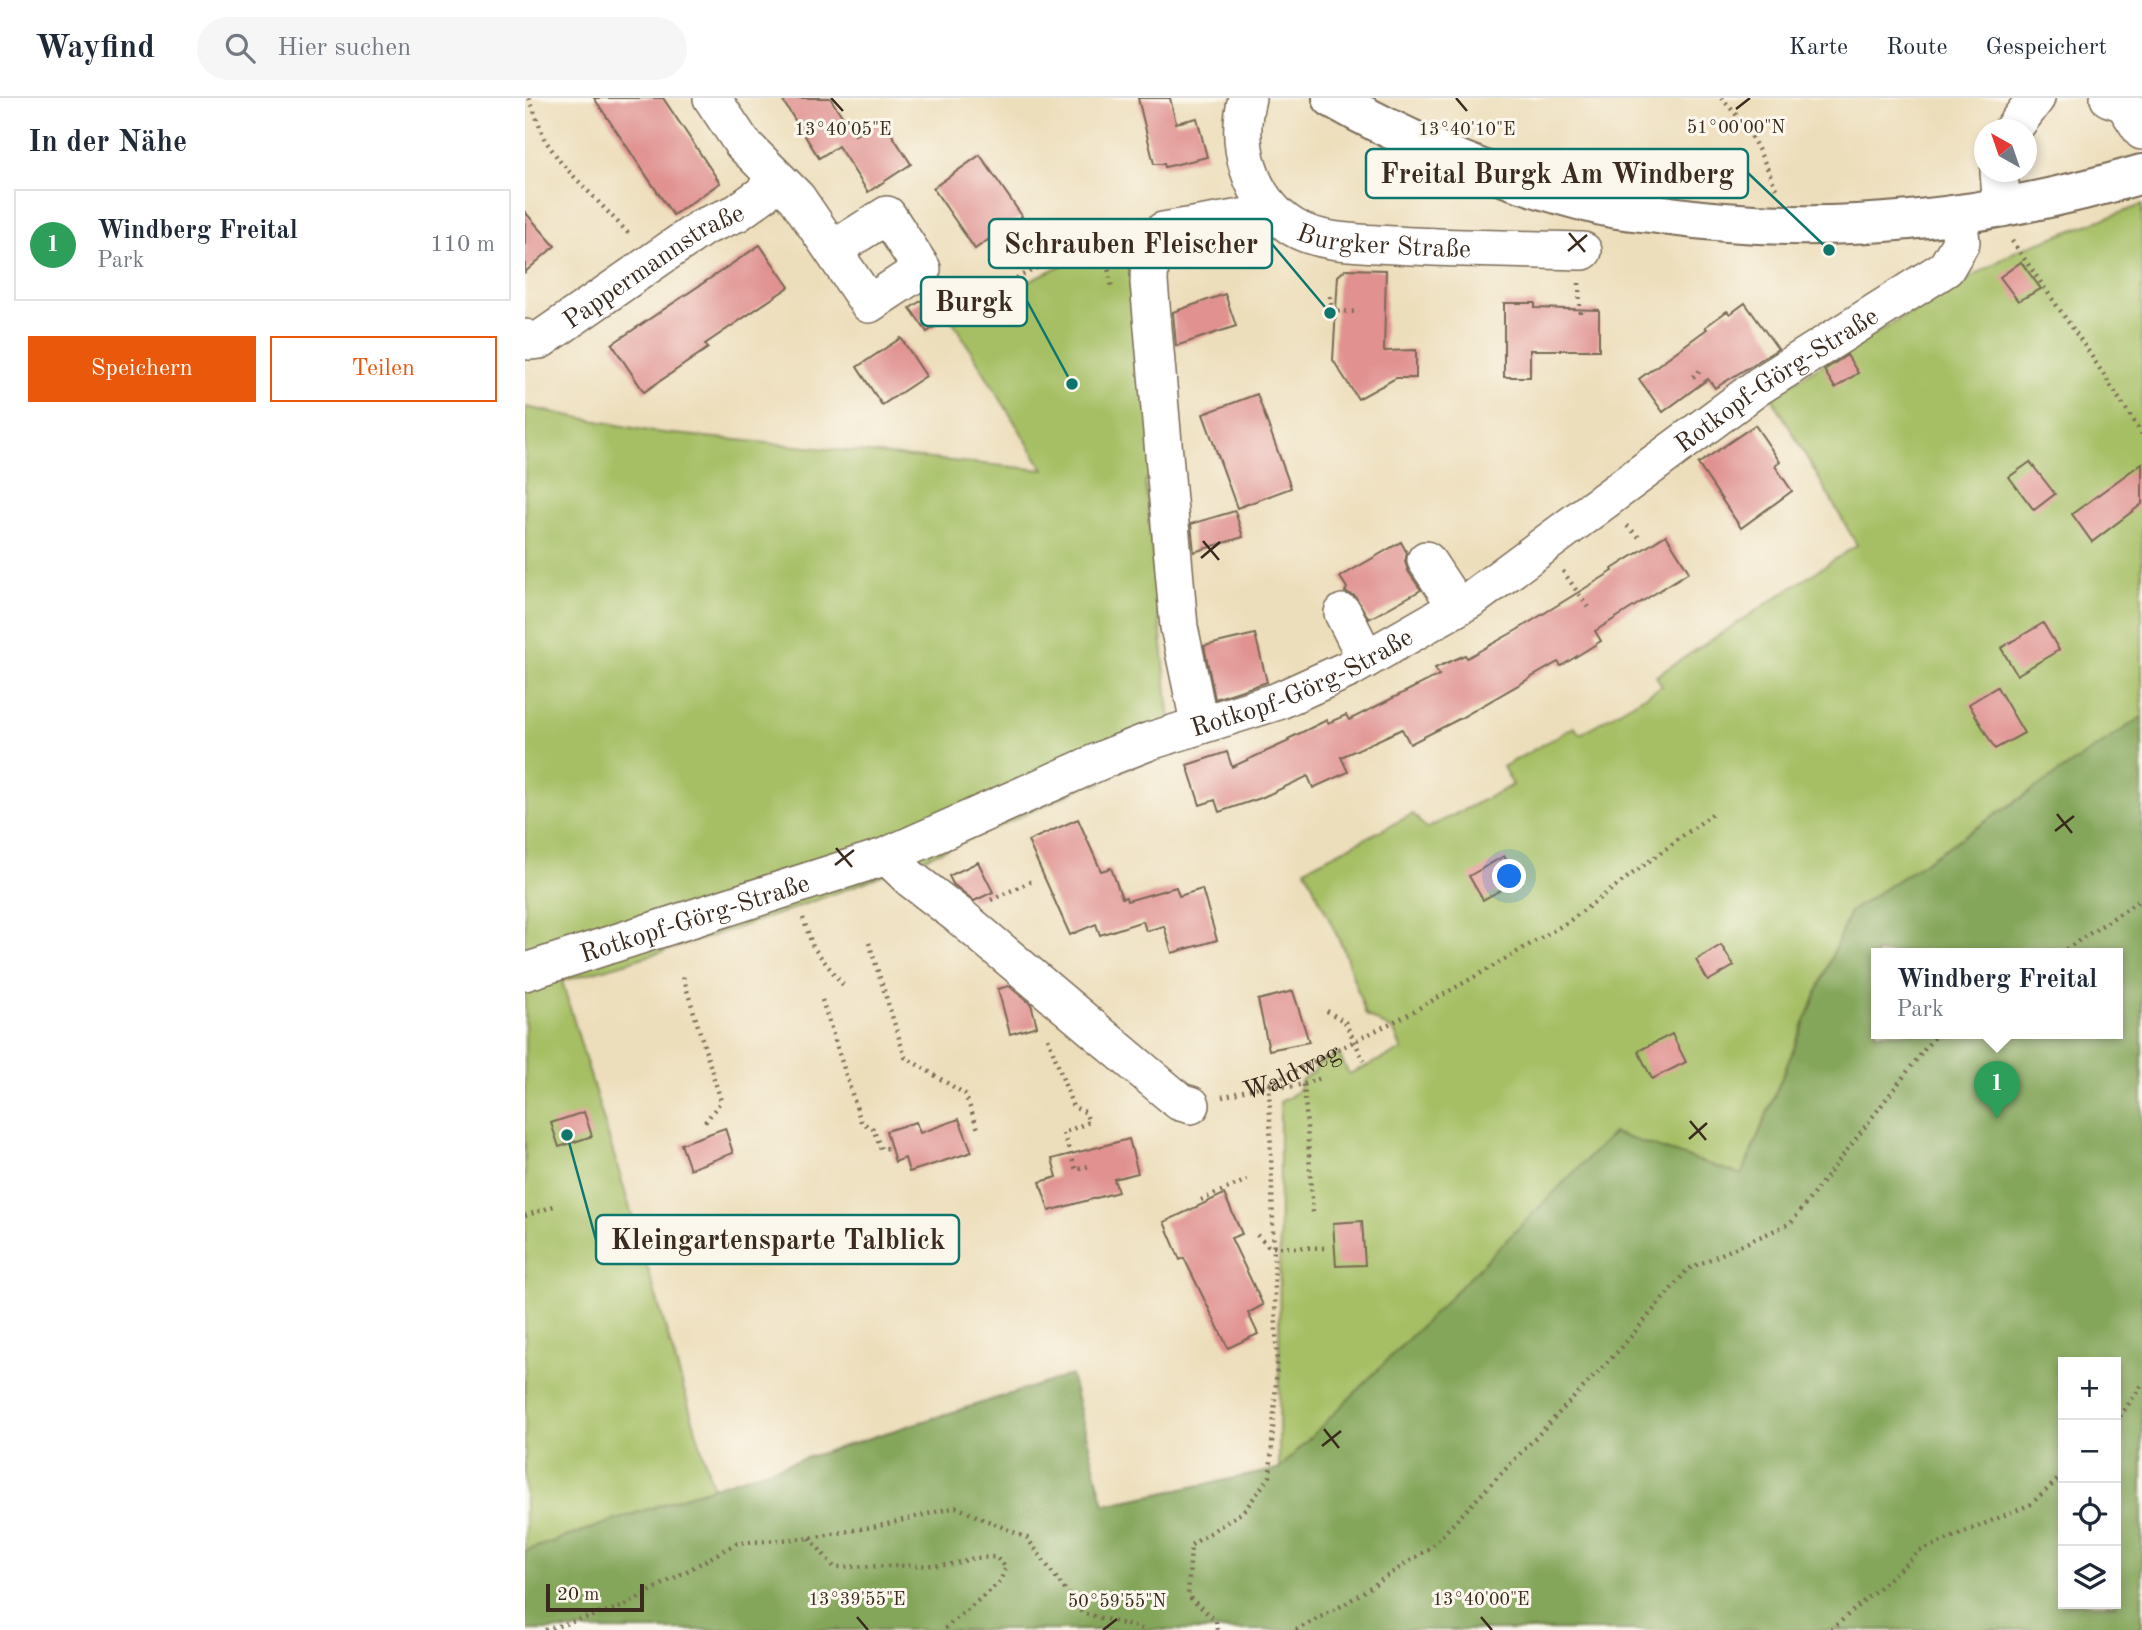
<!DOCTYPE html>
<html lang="de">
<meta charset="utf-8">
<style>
:root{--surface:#fff;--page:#f6f6f7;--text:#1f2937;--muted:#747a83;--line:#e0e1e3;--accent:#ea580c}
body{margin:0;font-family:"Old Standard TT",serif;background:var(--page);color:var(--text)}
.controls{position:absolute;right:21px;bottom:21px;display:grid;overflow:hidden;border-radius:0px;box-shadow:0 4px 10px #0003}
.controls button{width:63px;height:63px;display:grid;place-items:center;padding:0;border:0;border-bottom:2px solid var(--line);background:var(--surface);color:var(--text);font:35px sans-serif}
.compass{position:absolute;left:1449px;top:21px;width:63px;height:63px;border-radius:50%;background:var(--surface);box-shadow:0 4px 10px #0003;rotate:320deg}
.scale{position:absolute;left:21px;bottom:18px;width:98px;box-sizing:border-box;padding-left:7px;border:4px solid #3b2a1e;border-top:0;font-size:19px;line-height:24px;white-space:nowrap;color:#3b2a1e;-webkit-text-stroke:5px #fbf7ec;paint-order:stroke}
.you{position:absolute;left:985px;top:779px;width:24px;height:24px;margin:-18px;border:5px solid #fff;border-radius:50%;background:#1a73e8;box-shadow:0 0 0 10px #1a73e833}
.badge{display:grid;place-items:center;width:46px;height:46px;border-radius:50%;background:var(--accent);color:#fff;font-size:23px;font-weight:700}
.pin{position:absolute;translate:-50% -58px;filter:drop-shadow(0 2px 4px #0008)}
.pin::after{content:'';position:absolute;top:37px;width:24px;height:21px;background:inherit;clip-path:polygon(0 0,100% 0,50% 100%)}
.popup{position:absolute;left:1346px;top:850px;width:252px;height:91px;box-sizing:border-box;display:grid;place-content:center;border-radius:0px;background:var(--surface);filter:drop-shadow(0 2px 5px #0005);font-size:23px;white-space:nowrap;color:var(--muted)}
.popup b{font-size:26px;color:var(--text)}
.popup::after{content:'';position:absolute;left:50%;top:100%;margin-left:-14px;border:14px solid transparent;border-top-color:var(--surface)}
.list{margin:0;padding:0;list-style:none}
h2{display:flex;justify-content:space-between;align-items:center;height:91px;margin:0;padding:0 28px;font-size:30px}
h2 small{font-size:23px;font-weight:400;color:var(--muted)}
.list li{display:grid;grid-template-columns:46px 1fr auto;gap:21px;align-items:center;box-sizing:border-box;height:112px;margin:0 14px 14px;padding:0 14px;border:2px solid var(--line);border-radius:0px}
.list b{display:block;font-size:26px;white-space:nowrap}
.list p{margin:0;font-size:23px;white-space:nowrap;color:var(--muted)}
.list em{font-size:23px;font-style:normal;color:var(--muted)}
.actions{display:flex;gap:14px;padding:21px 28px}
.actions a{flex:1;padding:16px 0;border:2px solid var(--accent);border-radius:0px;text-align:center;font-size:24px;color:var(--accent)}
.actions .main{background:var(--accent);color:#fff}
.icon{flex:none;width:38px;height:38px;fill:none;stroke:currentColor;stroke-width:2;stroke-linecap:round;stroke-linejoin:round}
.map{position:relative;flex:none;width:1617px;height:1532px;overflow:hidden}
header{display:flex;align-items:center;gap:42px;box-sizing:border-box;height:98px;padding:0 35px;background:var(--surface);border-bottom:2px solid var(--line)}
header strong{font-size:33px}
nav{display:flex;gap:38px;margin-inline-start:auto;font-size:24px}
.search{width:490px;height:63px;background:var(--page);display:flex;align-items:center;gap:18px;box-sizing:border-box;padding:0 24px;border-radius:38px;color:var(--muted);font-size:26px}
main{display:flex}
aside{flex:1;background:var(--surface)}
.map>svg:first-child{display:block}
.green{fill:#a6bf65;stroke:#707442;stroke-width:2}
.forest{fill:#84a65a;stroke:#60683c;stroke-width:2;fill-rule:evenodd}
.building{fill:#e09190}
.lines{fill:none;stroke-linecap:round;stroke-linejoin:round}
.minor-casing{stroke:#796955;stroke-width:40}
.major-casing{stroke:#796955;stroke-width:42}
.path{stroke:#796955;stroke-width:4.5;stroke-dasharray:2 5;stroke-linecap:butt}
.minor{stroke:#fff;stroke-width:37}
.major{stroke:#fff;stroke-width:38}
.ticks{fill:none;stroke:#3b2a1e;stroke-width:2.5}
.labels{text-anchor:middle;stroke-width:6;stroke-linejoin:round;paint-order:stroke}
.street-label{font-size:26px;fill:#3b2a1e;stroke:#fbf7ec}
.ticks-label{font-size:18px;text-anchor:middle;fill:#3b2a1e;stroke:#fbf7ec;stroke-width:6;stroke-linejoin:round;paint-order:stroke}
.leader{fill:none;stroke:#0f766e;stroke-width:2.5}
.callout-dot{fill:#0f766e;stroke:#fbf7ec;stroke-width:2.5}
.callout{fill:#fbf7ec;stroke:#0f766e;stroke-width:2.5}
.callout-label{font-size:28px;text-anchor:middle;font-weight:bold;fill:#3b2a1e}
</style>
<header>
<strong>Wayfind</strong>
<div class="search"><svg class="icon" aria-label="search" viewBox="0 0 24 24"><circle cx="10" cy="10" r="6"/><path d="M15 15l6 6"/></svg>Hier suchen</div>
<nav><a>Karte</a><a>Route</a><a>Gespeichert</a></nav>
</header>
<main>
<aside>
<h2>In der Nähe<small></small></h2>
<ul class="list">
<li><span class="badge" style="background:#2e9e5b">1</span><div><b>Windberg Freital</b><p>Park</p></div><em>110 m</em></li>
</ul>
<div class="actions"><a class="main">Speichern</a><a>Teilen</a></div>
</aside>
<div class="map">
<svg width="1617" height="1532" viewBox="0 0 1617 1532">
<rect width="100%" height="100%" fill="#fbf7ec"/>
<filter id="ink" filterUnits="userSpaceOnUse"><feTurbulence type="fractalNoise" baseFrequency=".0143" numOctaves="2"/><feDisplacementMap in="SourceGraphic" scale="14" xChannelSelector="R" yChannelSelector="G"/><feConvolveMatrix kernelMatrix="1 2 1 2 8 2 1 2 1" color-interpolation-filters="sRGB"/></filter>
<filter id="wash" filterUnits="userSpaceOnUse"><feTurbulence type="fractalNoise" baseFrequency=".00686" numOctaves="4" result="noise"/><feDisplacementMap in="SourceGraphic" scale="28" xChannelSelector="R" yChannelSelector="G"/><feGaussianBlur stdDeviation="1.57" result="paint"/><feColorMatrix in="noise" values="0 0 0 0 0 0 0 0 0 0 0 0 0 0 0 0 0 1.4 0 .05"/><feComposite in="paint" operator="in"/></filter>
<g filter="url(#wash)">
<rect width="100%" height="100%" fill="#eddebb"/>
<g class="green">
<path d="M 1617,107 L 1617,619 L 1325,814 L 1217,1077 L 754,1371 L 755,1004 C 766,998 775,995 776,982 L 789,974 L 792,966 L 814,956 L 824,976 L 877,952 L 869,933 L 841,917 L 818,850 L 780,771 L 888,716 L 901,731 L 988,687 L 978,669 L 1049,629 L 1055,636 L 1137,588 L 1131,578 L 1332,447 L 1246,297 L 1493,152 Z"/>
<path d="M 616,164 L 632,380 L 620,383 L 648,652 L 575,681 L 577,685 L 571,687 L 566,685 C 395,769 220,833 37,883 L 188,1389 L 0,1453 L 0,309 L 129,334 L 519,372 L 410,194 L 453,201 L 489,190 L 541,165 Z"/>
</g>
<path class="forest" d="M 1617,619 L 1617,1532 L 0,1532 L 0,1453 L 188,1389 L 546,1277 L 579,1407 L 754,1371 L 1088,1035 L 1217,1077 L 1325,814 ZM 1351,855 L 1593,855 L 1593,935 L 1351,935 ZM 1538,1264 L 1591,1264 L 1591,1506 L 1538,1506 Z"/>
<g id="blocks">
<g class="building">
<polygon points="69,0 138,0 195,85 148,117"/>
<polygon points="256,0 305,0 330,37 356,20 386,66 343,94 313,48 294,60"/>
<polygon points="613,0 645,0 651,25 672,20 682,59 640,69 639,66 629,66"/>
<polygon points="455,57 497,118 450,151 408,90"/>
<polygon points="0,114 30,148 0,174"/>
<polygon points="235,147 264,189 180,246 183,250 119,294 87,246"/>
<polygon points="1496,164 1516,191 1493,203 1475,179"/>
<polygon points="821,171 861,172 859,253 891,252 891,280 871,280 833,301 808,262 813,178"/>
<polygon points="410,194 426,217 402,234 385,210"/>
<polygon points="700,196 711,228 651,248 648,214"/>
<polygon points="979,205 1010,205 1010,210 1074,212 1074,252 1005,252 1005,279 979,279"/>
<polygon points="1220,205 1253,251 1190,290 1183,281 1138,314 1114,281 1182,231 1180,229 1202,213 1205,216"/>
<polygon points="376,240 401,278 357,307 332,269"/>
<polygon points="1322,257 1333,275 1310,290 1299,272"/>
<polygon points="732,296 766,390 712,410 678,316"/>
<polygon points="1230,327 1255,364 1250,368 1267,393 1216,430 1173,366"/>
<polygon points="1505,364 1530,396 1509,412 1484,379"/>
<polygon points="1617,365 1617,406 1567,444 1547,416"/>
<polygon points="710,413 718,439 669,454 666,426"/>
<polygon points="1141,437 1164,474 1070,533 1076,543 1036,568 1033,564 934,621 885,646 877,631 816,659 823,674 788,690 783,678 736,700 694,714 690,702 675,707 662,667 702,654 707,669 764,643 763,641 802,622 803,625 821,617 824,622 914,577 910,570 940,557 942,560 992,532 1088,473 1087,471"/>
<polygon points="876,444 882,455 880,464 883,473 896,492 844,521 830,498 820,494 822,490 815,479"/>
<polygon points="1518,525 1534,552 1492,577 1476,550"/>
<polygon points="730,536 742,584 690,601 679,548"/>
<polygon points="1472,589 1499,635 1470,651 1444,606"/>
<polygon points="553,721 576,773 586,770 597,800 601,799 602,803 651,789 654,798 677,791 692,842 647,855 639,828 621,833 618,823 575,837 571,826 545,837 503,743"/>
<polygon points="979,758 993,782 958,802 944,778"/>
<polygon points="453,764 468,794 449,803 428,786 424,778"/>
<polygon points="1196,847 1209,868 1183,883 1171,862"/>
<polygon points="484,888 506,906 512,928 485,936 473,891"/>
<polygon points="768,893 784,944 744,952 733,902"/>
<polygon points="1147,936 1161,964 1127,981 1113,953"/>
<polygon points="59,1014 67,1038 34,1049 26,1025"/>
<polygon points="434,1021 447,1054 384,1074 380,1060 370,1064 361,1033 391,1024 395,1035"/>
<polygon points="200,1030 208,1055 165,1071 156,1046"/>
<polygon points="604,1041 613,1075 589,1081 593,1094 524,1113 515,1084 532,1079 527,1061"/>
<polygon points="699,1096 717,1136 706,1140 738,1207 723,1215 733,1236 703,1250 659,1160 655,1162 639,1124"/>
<polygon points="837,1123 840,1167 811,1168 808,1125"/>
</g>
</g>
</g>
<g filter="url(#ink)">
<use href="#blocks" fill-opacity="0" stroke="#796955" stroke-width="2"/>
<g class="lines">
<g class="minor-casing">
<g id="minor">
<polyline points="187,0 217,45 272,100 344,206 397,171 362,117 309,151"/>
<path id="s2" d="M 722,0 C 710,47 724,100 766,128 C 793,146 839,145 871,147 C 933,151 996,151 1058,153"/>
<polyline points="1584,0 1599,5 1617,33"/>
<polyline points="1487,32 1511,0"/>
<polyline points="1474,74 1477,110"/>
<path id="s3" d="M 0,240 L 4,243 L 15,242 L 178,129 L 212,115 L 238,96 L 250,79"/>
<polyline points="901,462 932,509"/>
<polyline points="818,515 841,561"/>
<polyline points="678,626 671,610 654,529 624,184 625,151 638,133 728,118 744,108"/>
<polyline points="362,758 386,781 432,816 655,1004 666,1007"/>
<path id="s4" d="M 0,874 L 362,758 L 584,659 L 625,643 L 753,603 L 824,571 L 948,500 L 1234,288 L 1421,170 L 1436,144 L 1433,116"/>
</g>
</g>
<g class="major-casing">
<path id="major" d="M 807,0 C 891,48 982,85 1077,108 C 1099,113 1123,114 1145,118 C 1303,140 1465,121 1617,76"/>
</g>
<g class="path">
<polyline points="4,0 20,42 37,66 106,138"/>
<path d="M 1196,0 C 1223,26 1237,57 1251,91"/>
<polyline points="1487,143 1560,248 1617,336"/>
<polyline points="581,158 587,191"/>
<polyline points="1054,185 1055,215"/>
<polyline points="425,186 449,194 478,187 539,156 593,156"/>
<polyline points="805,198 807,213 834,214"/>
<polyline points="1168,279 1177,271"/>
<polyline points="1102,428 1116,441"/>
<polyline points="1038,473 1064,511"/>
<polyline points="466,802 507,783"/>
<polyline points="278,820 288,849 318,887"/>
<polyline points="344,845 380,959 440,996 453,1031"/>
<polyline points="1535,855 1617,801"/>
<polyline points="158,879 196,1003 178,1027"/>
<polyline points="297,902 336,1024 348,1031 356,1051 366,1050"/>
<polyline points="802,913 820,924 839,963"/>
<polyline points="523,940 548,1009 560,1014 564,1024 538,1035 551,1072 567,1067"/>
<polyline points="779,986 796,980"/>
<polyline points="745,987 765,989 779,986 788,1115"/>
<path id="s1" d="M 697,999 L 744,986 L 880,918 L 958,874 L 1043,824 L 1190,714"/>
<polyline points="676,1102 722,1082"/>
<polyline points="0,1118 29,1108"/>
<polyline points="732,1137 744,1149 800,1150"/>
<polyline points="1591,1324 1617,1287"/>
<polyline points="285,1440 309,1469 423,1467 449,1460 471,1459 481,1469 475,1484 418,1532"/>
<polyline points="20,1532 97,1509 212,1445 285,1440 358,1427 431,1409 502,1440 557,1515 621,1532"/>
<polyline points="692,1532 691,1523 663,1498 666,1447 719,1413 745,1378 752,1268 744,986"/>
<polyline points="771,1532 820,1506 906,1449 1097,1249 1163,1171 1266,1125 1412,935"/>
<polyline points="1306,1532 1395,1453 1506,1406 1538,1377"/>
</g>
<use href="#minor" class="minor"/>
<use href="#major" class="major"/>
</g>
</g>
<path class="ticks" d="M 306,0 L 318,13M 931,0 L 942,13M 1211,11 L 1225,0M 1044,135 L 1060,154M 1043,153 L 1062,137M 678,443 L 694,462M 676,460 L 695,444M 1532,716 L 1547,735M 1530,733 L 1549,718M 311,750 L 327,769M 310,767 L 329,752M 1165,1023 L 1181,1042M 1164,1041 L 1182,1025M 799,1331 L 814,1350M 797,1348 L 816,1333M 332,1519 L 343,1532M 956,1519 L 967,1532M 578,1532 L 592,1521"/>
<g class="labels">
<g class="street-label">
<text dy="9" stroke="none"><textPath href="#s2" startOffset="240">Burgker Straße</textPath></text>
<text dy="9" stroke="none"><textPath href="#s3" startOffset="152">Pappermannstraße</textPath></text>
<text dy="9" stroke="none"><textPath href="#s4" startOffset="1396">Rotkopf-Görg-Straße</textPath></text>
<text dy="9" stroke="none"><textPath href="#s4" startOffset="830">Rotkopf-Görg-Straße</textPath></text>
<text dy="9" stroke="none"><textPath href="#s4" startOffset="178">Rotkopf-Görg-Straße</textPath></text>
<text dy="9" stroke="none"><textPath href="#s1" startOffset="74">Waldweg</textPath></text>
</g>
</g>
<g class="ticks-label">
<text x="1211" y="35">51°00'00"N</text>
<text x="318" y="37">13°40'05"E</text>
<text x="942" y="37">13°40'10"E</text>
<text x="332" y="1507">13°39'55"E</text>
<text x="956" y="1507">13°40'00"E</text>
<text x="592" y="1509">50°59'55"N</text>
</g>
<path class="leader" d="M1304 152L1223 75M805 215L747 146M547 286L502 203M42 1037L71 1142"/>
<g class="callout-dot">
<circle cx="1304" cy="152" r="7"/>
<circle cx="805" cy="215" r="7"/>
<circle cx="547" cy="286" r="7"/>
<circle cx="42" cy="1037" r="7"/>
</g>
<g class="callout">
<rect x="841" y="51" width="382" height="49" rx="7"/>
<rect x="464" y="121" width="283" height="49" rx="7"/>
<rect x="396" y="179" width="106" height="49" rx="7"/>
<rect x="71" y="1117" width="363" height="49" rx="7"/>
</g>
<g class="callout-label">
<text x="1032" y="85">Freital Burgk Am Windberg</text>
<text x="606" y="155">Schrauben Fleischer</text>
<text x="449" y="213">Burgk</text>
<text x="253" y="1151">Kleingartensparte Talblick</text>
</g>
</svg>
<div class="controls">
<button>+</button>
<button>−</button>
<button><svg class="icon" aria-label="locate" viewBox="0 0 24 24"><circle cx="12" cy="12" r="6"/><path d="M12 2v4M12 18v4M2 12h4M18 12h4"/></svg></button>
<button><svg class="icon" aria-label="layers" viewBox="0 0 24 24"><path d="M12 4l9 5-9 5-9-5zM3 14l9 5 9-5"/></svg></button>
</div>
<svg class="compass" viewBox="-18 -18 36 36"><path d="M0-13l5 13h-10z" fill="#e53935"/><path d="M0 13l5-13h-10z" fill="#747a83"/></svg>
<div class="scale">20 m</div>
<div class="you"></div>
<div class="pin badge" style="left:1472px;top:1021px;background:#2e9e5b">1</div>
<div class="popup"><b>Windberg Freital</b>Park</div>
</div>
</main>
